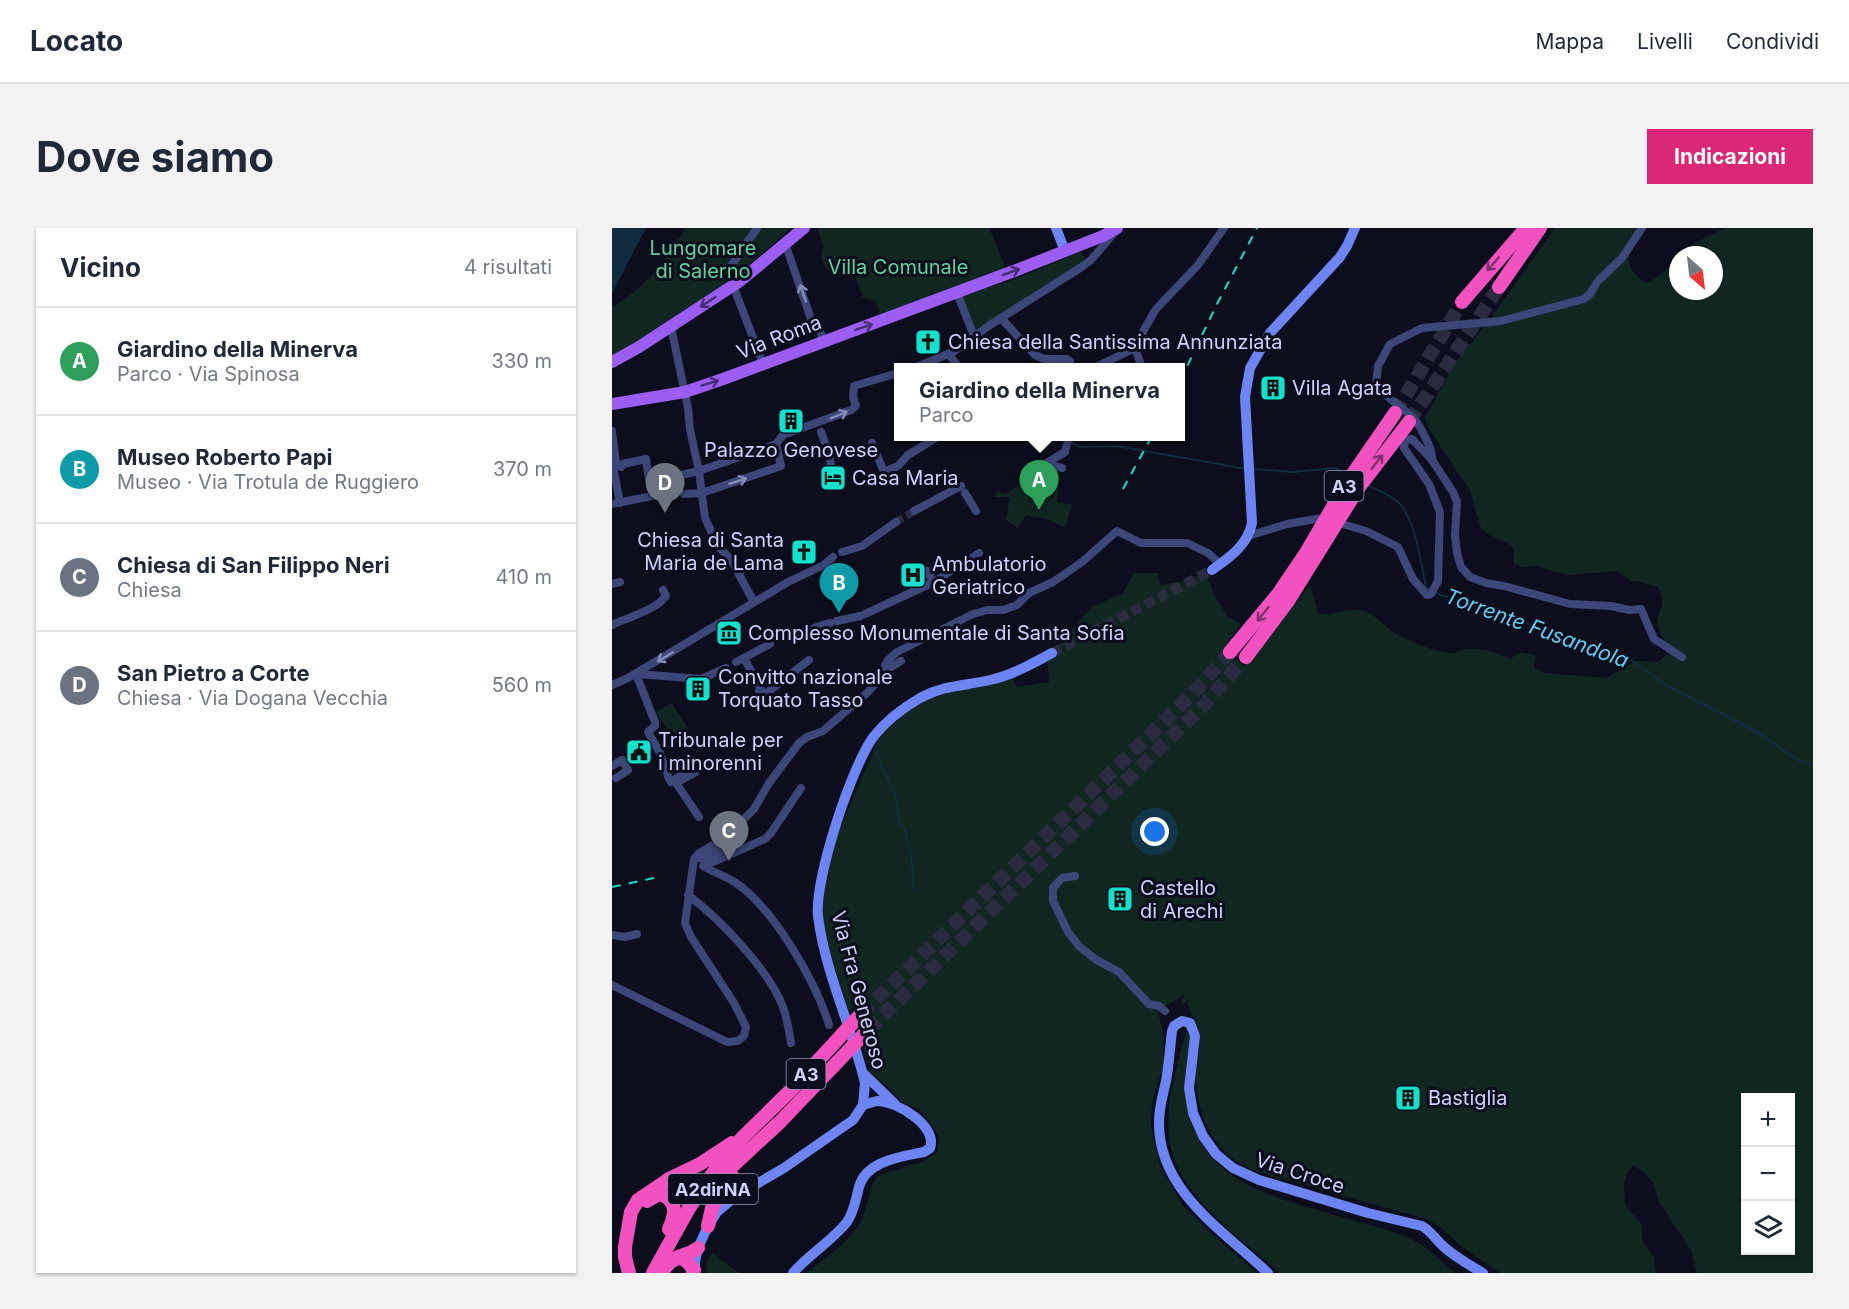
<!DOCTYPE html>
<html lang="it">
<head>
<meta charset="utf-8">
<style>
  :root { --surface:#fff; --page:#f2f2f3; --text:#1f2937; --muted:#747a83; --line:#e0e1e3; --accent:#db2777 }
  body { margin:0; font-family:Inter,sans-serif; background:var(--page); color:var(--text) }
  .controls { position:absolute; right:18px; bottom:18px; display:grid; overflow:hidden; border-radius:0px; box-shadow:0 2px 4px #0004 }
  .controls button { width:54px; height:54px; display:grid; place-items:center; padding:0; border:0; border-bottom:2px solid var(--line); background:var(--surface); color:var(--text); font:30px sans-serif }
  .compass { position:absolute; left:1057px; top:18px; width:54px; height:54px; border-radius:50%; background:var(--surface); box-shadow:0 2px 4px #0004; rotate:152deg }
  .you { position:absolute; left:543px; top:604px; width:21px; height:21px; margin:-15px; border:4px solid #fff; border-radius:50%; background:#1a73e8; box-shadow:0 0 0 9px #1a73e833 }
  .badge { display:grid; place-items:center; width:39px; height:39px; border-radius:50%; background:var(--accent); color:#fff; font-size:20px; font-weight:700 }
  .pin { position:absolute; translate:-50% -50px; filter:drop-shadow(0 2px 3px #0008) }
  .pin::after { content:''; position:absolute; top:32px; width:21px; height:18px; background:inherit; clip-path:polygon(0 0,100% 0,50% 100%) }
  .popup { position:absolute; left:282px; top:135px; width:291px; height:78px; box-sizing:border-box; display:grid; place-content:center; border-radius:0px; background:var(--surface); filter:drop-shadow(0 2px 4px #0005); font-size:20px; white-space:nowrap; color:var(--muted) }
  .popup b { font-size:22px; color:var(--text) }
  .popup::after { content:''; position:absolute; left:50%; top:100%; margin-left:-12px; border:12px solid transparent; border-top-color:var(--surface) }
  .list { margin:0; padding:0; list-style:none }
  h2 { display:flex; justify-content:space-between; align-items:center; height:78px; margin:0; padding:0 24px; font-size:26px }
  h2 small { font-size:20px; font-weight:400; color:var(--muted) }
  .list li { display:grid; grid-template-columns:39px 1fr auto; gap:18px; align-items:center; box-sizing:border-box; height:108px; padding:0 24px; border-top:2px solid var(--line) }
  .list b { display:block; font-size:22px; white-space:nowrap }
  .list p { margin:0; font-size:20px; white-space:nowrap; color:var(--muted) }
  .list em { font-size:20px; font-style:normal; color:var(--muted) }
  .icon { flex:none; width:33px; height:33px; fill:none; stroke:currentColor; stroke-width:2; stroke-linecap:round; stroke-linejoin:round }
  .map { position:relative; flex:none; width:1201px; height:1045px; overflow:hidden; border-radius:0px }
  header { display:flex; align-items:center; gap:36px; box-sizing:border-box; height:84px; padding:0 30px; background:var(--surface); border-bottom:2px solid var(--line) }
  header strong { font-size:28px }
  nav { display:flex; gap:33px; margin-inline-start:auto; font-size:21px }
  .intro { display:flex; align-items:center; justify-content:space-between; box-sizing:border-box; height:144px; padding:0 36px }
  h1 { margin:0; font-size:42px }
  .button { padding:15px 27px; border-radius:0px; background:var(--accent); color:#fff; font-size:21px; font-weight:700 }
  main { display:flex; gap:36px; padding:0 36px }
  aside { flex:1; background:var(--surface); border-radius:0px; box-shadow:0 2px 4px #0004 }
  .map>svg:first-child { display:block }
</style>
</head>
<body>
<header>
<strong>Locato</strong>
<nav><a>Mappa</a><a>Livelli</a><a>Condividi</a></nav>
</header>
<div class="intro"><h1>Dove siamo</h1><a class="button">Indicazioni</a></div>
<main>
<aside>
<h2>Vicino<small>4 risultati</small></h2>
<ul class="list">
<li><span class="badge" style="background:#2e9e5b">A</span><div><b>Giardino della Minerva</b><p>Parco · Via Spinosa</p></div><em>330 m</em></li>
<li><span class="badge" style="background:#0f9aa8">B</span><div><b>Museo Roberto Papi</b><p>Museo · Via Trotula de Ruggiero</p></div><em>370 m</em></li>
<li><span class="badge" style="background:#6b7280">C</span><div><b>Chiesa di San Filippo Neri</b><p>Chiesa</p></div><em>410 m</em></li>
<li><span class="badge" style="background:#6b7280">D</span><div><b>San Pietro a Corte</b><p>Chiesa · Via Dogana Vecchia</p></div><em>560 m</em></li>
</ul>
</aside>
<div class="map">
<svg width="1201" height="1045" viewBox="0 0 1201 1045">
  <rect width="100%" height="100%" fill="#0d0e1d"/>
  <g fill="#112621" fill-rule="evenodd">
    <path d="M 73,0 L 179,0 L 126,47 L 45,102 L 0,128 L 0,79 C 32,61 56,32 73,0 Z"/>
    <path d="M 207,0 L 377,0 L 394,41 L 268,87 L 264,73 L 251,70 L 242,45 C 222,51 203,40 212,18 L 205,1 Z"/>
    <path d="M 943,0 L 1031,0 C 1017,25 1007,34 1033,55 C 1047,51 1054,40 1066,31 L 1066,63 L 1102,63 L 1102,27 L 1070,27 L 1079,17 L 1113,0 L 1201,0 L 1201,1045 L 1085,1045 L 1079,1022 L 1047,974 L 1041,954 L 1031,943 L 1021,938 L 1016,943 L 1012,954 L 1013,977 L 1029,996 L 1031,1014 L 1042,1029 L 1044,1045 L 888,1045 L 848,1017 L 830,1000 L 814,991 L 649,945 C 641,941 632,938 624,933 C 595,913 581,873 584,838 C 584,832 587,826 587,820 C 589,803 582,791 575,776 L 577,772 L 569,777 L 572,767 L 553,778 L 545,780 L 552,808 L 551,823 L 552,834 L 540,875 L 539,897 L 548,938 L 571,978 L 599,1005 L 645,1045 L 195,1045 C 214,1029 239,1014 250,991 C 257,977 256,958 267,947 L 310,934 L 325,925 L 327,909 L 319,896 L 306,881 L 290,874 L 275,858 L 258,844 L 250,816 L 263,800 L 267,803 L 268,802 L 255,789 L 260,782 L 247,771 L 237,784 L 217,721 L 208,681 L 212,656 L 225,608 L 267,510 L 293,485 L 320,470 L 399,447 L 405,459 L 437,454 L 435,430 L 480,379 L 511,365 L 522,345 L 546,345 L 548,357 L 572,353 L 594,345 L 602,367 L 616,389 L 629,396 L 611,421 L 633,439 L 698,357 L 706,385 C 719,390 733,379 748,382 C 765,386 770,397 783,405 C 799,414 818,422 836,425 C 844,426 848,422 855,421 C 871,420 884,424 898,431 L 908,424 L 924,427 L 922,440 L 932,445 L 995,450 L 1023,433 L 1046,434 L 1055,426 C 1057,414 1048,408 1046,398 C 1044,380 1056,380 1046,359 L 1030,354 L 1019,353 L 1005,343 L 956,347 L 923,338 L 911,339 L 901,335 L 902,323 L 899,317 L 878,307 L 869,300 L 857,261 L 819,204 L 813,190 L 843,135 L 882,86 ZM 1134,870 L 1178,870 L 1178,1022 L 1134,1022 Z"/>
    <polygon points="465,25 470,25 473,31 456,46 364,102 350,68 406,50"/>
    <polygon points="429,238 448,243 445,274 460,277 453,299 434,291 414,287 406,300 394,292 398,269 383,269 386,263 393,266 419,250"/>
    <polygon points="60,475 76,501 61,510 44,484"/>
    <path d="M 574,805 L 578,807 C 577,825 572,845 573,862 C 580,958 668,970 743,993 C 764,999 789,1004 808,1016 C 820,1023 831,1036 843,1045 L 667,1045 C 650,1027 629,1014 612,997 C 593,979 571,956 562,931 C 548,891 563,845 574,805 Z"/>
    <polygon points="100,1025 127,1045 94,1045 95,1034"/>
  </g>
  <polygon fill="#102c3e" points="0,0 34,0 0,65"/>
  <g fill="none" stroke-linecap="round" stroke-linejoin="round">
    <g stroke="#102c3e" stroke-width="2">
      <polyline points="447,208 468,219 505,218 634,241"/>
      <polyline points="639,241 681,244 723,240 734,246"/>
      <path d="M 755,257 C 764,262 776,266 784,272 C 803,288 809,335 814,359 L 828,367 L 880,380 L 931,402 L 1016,430 L 1057,459 L 1147,505 L 1187,533 L 1201,536"/>
      <polyline points="264,525 284,569 287,593 293,602 299,626 302,661"/>
    </g>
    <polyline stroke="#2a2b3e" stroke-width="8" stroke-dasharray="8 4" stroke-linecap="butt" points="284,294 302,283"/>
    <polyline stroke="#2a2b3e" stroke-width="10" stroke-dasharray="10 5" stroke-linecap="butt" points="440,425 600,342"/>
    <g stroke="#2a2b3e" stroke-width="14" stroke-dasharray="14 7" stroke-linecap="butt">
      <polyline points="783,185 850,74"/>
      <polyline points="797,194 887,59"/>
      <polyline points="249,786 581,465 618,424"/>
      <polyline points="256,802 592,477 634,429"/>
    </g>
    <g stroke="#3c4678" stroke-width="8">
      <polyline points="173,15 200,94 205,96 212,113"/>
      <polyline points="128,53 119,38 145,0"/>
      <polyline points="121,57 151,136"/>
      <polyline points="345,65 362,108"/>
      <polyline points="389,90 423,127 432,131 455,131 458,133 457,138 449,140"/>
      <polyline points="59,99 76,180 78,202 87,243 93,290 106,318 119,332 142,374"/>
      <polyline points="336,126 348,140"/>
      <polyline points="302,140 341,124 378,97 468,40 479,32 501,6"/>
      <polyline points="482,140 521,121 544,81 586,37 612,0"/>
      <polyline points="525,140 528,134 524,123 527,116"/>
      <polyline points="0,203 4,235 2,244 8,275"/>
      <polyline points="209,204 217,225 222,256"/>
      <polyline points="260,215 272,244 286,238 296,227 327,208"/>
      <path d="M 820,232 C 822,223 807,195 800,189 C 787,177 774,170 764,155 L 766,138 L 778,116 L 810,100 L 889,93 L 972,71 L 978,66 L 986,53 L 1010,30 L 1030,0"/>
      <polyline points="9,239 11,236 34,231 37,252"/>
      <polyline points="450,240 433,236 453,224 457,208"/>
      <polyline points="50,251 87,243 164,216"/>
      <polyline points="353,265 364,283"/>
      <polyline points="49,266 59,266"/>
      <polyline points="72,266 90,265 169,238 164,216 171,207 239,182 244,178 241,169 242,158 286,145"/>
      <polyline points="0,276 40,268"/>
      <polyline points="302,283 349,258"/>
      <polyline points="636,308 675,296 710,290 754,303 786,319 801,351 815,367 819,366 826,353 828,284 817,256 792,220 793,212 800,211 820,232 841,264 845,274 843,307 845,325 849,339 858,349 874,355 892,358 958,376 999,378 1017,382 1029,381 1042,411 1070,429"/>
      <polyline points="230,324 250,318 284,294"/>
      <polyline points="315,343 322,354"/>
      <polyline points="126,345 137,337"/>
      <polyline points="0,356 8,354"/>
      <polyline points="253,386 322,354 367,325"/>
      <polyline points="225,393 248,388"/>
      <path d="M 0,397 C 18,388 41,384 54,368 L 51,362"/>
      <path d="M 172,410 C 188,407 202,399 218,395"/>
      <polyline points="132,430 149,461 147,463 152,467 197,432"/>
      <polyline points="124,434 158,416"/>
      <polyline points="273,437 279,439 289,433"/>
      <polyline points="24,446 43,494 43,498 36,504 48,525 57,551 59,554 79,540 84,541 84,544 64,555 87,589"/>
      <polyline points="26,446 89,451 114,440"/>
      <polyline points="0,457 16,450 176,354 212,337 221,329"/>
      <polyline points="0,538 10,532 16,542 4,550"/>
      <polyline points="87,630 121,616 121,619 98,632 99,635 101,634 153,611 159,605 189,560"/>
      <path d="M 98,632 L 93,634 L 91,638 C 102,645 114,648 124,655 C 162,681 204,754 217,797"/>
      <polyline points="463,648 450,650 441,660 441,673 456,704 467,718 483,731 507,744 537,776 547,778 553,783"/>
      <path d="M 76,667 C 108,691 157,742 171,779 C 175,790 177,803 179,815"/>
      <polyline points="0,707 13,709 25,706"/>
      <polyline points="0,757 115,814 126,813 132,808 134,799 122,775 79,709 73,695 82,631 86,626 114,609 142,581 157,555 187,515 195,509 211,503 255,465 265,454 276,432 285,424 361,386 376,382 391,382 405,377 417,365 441,354 470,334 505,303 529,315 575,315 596,325 608,336"/>
    </g>
    <g stroke="#6c85f3" stroke-width="10">
      <polyline points="444,0 453,23"/>
      <path d="M 600,342 C 617,330 636,317 640,295 L 633,169 L 638,140 L 658,105 L 728,29 L 735,18 L 743,0"/>
      <polyline points="251,845 283,876"/>
      <path d="M 83,1045 L 83,1034 L 86,1020 L 96,998 L 105,984 L 124,968 L 172,940 L 241,892 L 251,877 L 253,855 C 240,799 213,745 206,688 C 202,652 240,537 262,508 C 274,493 291,480 308,470 C 332,457 352,458 378,452 C 400,447 420,436 440,425"/>
      <path d="M 181,1045 C 197,1026 219,1014 235,994 C 242,984 244,971 247,959 C 254,933 288,929 312,924 L 318,920 C 326,898 285,873 265,873 C 261,874 255,876 251,877"/>
      <path d="M 656,1045 C 612,1003 546,963 547,894 C 547,879 551,867 554,853 C 557,836 558,820 560,803 L 562,798 L 570,793 L 578,795 L 583,808 L 577,860 L 581,885 L 591,908 L 604,926 L 621,940 L 647,952 L 756,985 L 810,998 C 819,1003 823,1011 831,1018 C 843,1029 857,1037 871,1045"/>
    </g>
    <g stroke="#9b5df2" stroke-width="12">
      <polyline points="0,134 27,119 128,53 192,0"/>
      <polyline points="0,176 73,164 111,151 402,43 491,8 505,0"/>
    </g>
    <g stroke="#f152bf" stroke-width="14">
      <polyline points="887,59 928,0"/>
      <polyline points="850,74 914,0"/>
      <polyline points="618,424 667,365 694,325 736,253 783,185"/>
      <polyline points="634,429 676,373 747,259 797,194"/>
      <polyline points="120,948 117,955 120,963 126,965 132,963"/>
      <polyline points="101,961 115,943 168,894 256,802"/>
      <path d="M 35,973 L 47,966 C 66,971 64,986 57,1001"/>
      <polyline points="96,998 100,980 114,956"/>
      <path d="M 62,1032 C 71,1027 77,1035 82,1042 L 81,1045"/>
      <path d="M 52,1041 C 66,1023 72,1031 86,1020"/>
      <polyline points="17,1045 13,1029 13,1019 19,984 26,972 57,951 88,936 120,915"/>
      <polyline points="41,1045 77,980 106,938 130,910 178,863 249,786"/>
    </g>
    <g stroke="#13e1cb" stroke-width="2" stroke-dasharray="9 8" stroke-linecap="butt">
      <polyline points="568,153 605,76 645,0"/>
      <polyline points="511,261 540,208"/>
      <polyline points="0,659 42,650"/>
    </g>
  </g>
  <defs><path id="oneway-shaft" d="M-6 0H5M1.5-3L5.5 0L1.5 3" fill="none" stroke-width="1.6" stroke-linecap="round" stroke-linejoin="round" transform="scale(1.5)"/></defs>
  <g stroke="#7f306e">
    <use href="#oneway-shaft" transform="translate(881 36) rotate(132)"/>
    <use href="#oneway-shaft" transform="translate(765 234) rotate(-52)"/>
    <use href="#oneway-shaft" transform="translate(651 386) rotate(129)"/>
  </g>
  <g stroke="#462e72">
    <use href="#oneway-shaft" transform="translate(399 44) rotate(-20)"/>
    <use href="#oneway-shaft" transform="translate(96 74) rotate(147)"/>
    <use href="#oneway-shaft" transform="translate(252 99) rotate(-19)"/>
    <use href="#oneway-shaft" transform="translate(98 155) rotate(-17)"/>
  </g>
  <g stroke="#848cba">
    <use href="#oneway-shaft" transform="translate(191 65) rotate(-109)"/>
    <use href="#oneway-shaft" transform="translate(227 187) rotate(-22)"/>
    <use href="#oneway-shaft" transform="translate(126 253) rotate(-18)"/>
    <use href="#oneway-shaft" transform="translate(53 429) rotate(150)"/>
  </g>
  <defs>
    <symbol id="church-square" viewBox="-11 -11 22 22"><rect x="-9" y="-9" width="18" height="18" rx="4" fill="#13e1cb" stroke="#0d0e1d"/><path d="M-1.2-6h2.4v3.5h3.3v2.4h-3.3V6h-2.4V-.1h-3.3v-2.4h3.3Z" fill="#111"/></symbol>
    <symbol id="building-square" viewBox="-11 -11 22 22"><rect x="-9" y="-9" width="18" height="18" rx="4" fill="#13e1cb" stroke="#0d0e1d"/><path d="M-4-6H4V6H1V3H-1V6H-4ZM-2.5-4.3h1.7v1.8h-1.7ZM.8-4.3h1.7v1.8H.8ZM-2.5-1h1.7V.8h-1.7ZM.8-1h1.7V.8H.8Z" fill="#111"/></symbol>
    <symbol id="hotel-square" viewBox="-11 -11 22 22"><rect x="-9" y="-9" width="18" height="18" rx="4" fill="#13e1cb" stroke="#0d0e1d"/><path d="M-6-4.5h1.5V1H6V5H4.5V3h-9V5H-6ZM-4 0a1.8 1.8 0 1 1 3.6 0ZM.5 0V-2.5h3Q6-2.5 6 0Z" fill="#111"/></symbol>
    <symbol id="hospital-square" viewBox="-11 -11 22 22"><rect x="-9" y="-9" width="18" height="18" rx="4" fill="#13e1cb" stroke="#0d0e1d"/><path d="M-5-5h3v3.5h4V-5h3V5h-3V1.5h-4V5h-3Z" fill="#111"/></symbol>
    <symbol id="museum-square" viewBox="-11 -11 22 22"><rect x="-9" y="-9" width="18" height="18" rx="4" fill="#13e1cb" stroke="#0d0e1d"/><path d="M0-6L6-3V-2H-6V-3ZM-5-1h2V3h-2ZM-1-1h2V3h-2ZM3-1h2V3H3ZM-6 4H6V6H-6Z" fill="#111"/></symbol>
    <symbol id="civic-square" viewBox="-11 -11 22 22"><rect x="-9" y="-9" width="18" height="18" rx="4" fill="#13e1cb" stroke="#0d0e1d"/><path d="M-.6-6.5H3V-4.5H.6V-3L4-1V1h2V6H-6V1h2V-1L-.6-3ZM-1.2 2.5V6h2.4V2.5Z" fill="#111"/></symbol>
  </defs>
  <g fill-rule="evenodd">
    <use href="#church-square" x="301" y="99" width="30" height="30"/>
    <use href="#building-square" x="646" y="145" width="30" height="30"/>
    <use href="#building-square" x="164" y="178" width="30" height="30"/>
    <use href="#hotel-square" x="206" y="235" width="30" height="30"/>
    <use href="#church-square" x="177" y="309" width="30" height="30"/>
    <use href="#hospital-square" x="286" y="332" width="30" height="30"/>
    <use href="#museum-square" x="102" y="390" width="30" height="30"/>
    <use href="#building-square" x="71" y="446" width="30" height="30"/>
    <use href="#civic-square" x="12" y="509" width="30" height="30"/>
    <use href="#building-square" x="493" y="656" width="30" height="30"/>
    <use href="#building-square" x="781" y="855" width="30" height="30"/>
  </g>
  <g text-anchor="middle" dominant-baseline="central" stroke-width="6" stroke-linejoin="round" paint-order="stroke">
    <g fill="#0d0e1d" stroke="#9396b8" stroke-width="1.5">
      <rect x="712.5" y="243" width="39" height="30" rx="4.5"/>
      <rect x="174.5" y="831" width="39" height="30" rx="4.5"/>
      <rect x="56" y="946" width="90" height="30" rx="4.5"/>
    </g>
    <g font-size="18" font-weight="bold" fill="#cdd1fb">
      <text x="732" y="258">A3</text>
      <text x="194" y="846">A3</text>
      <text x="101" y="961">A2dirNA</text>
    </g>
    <g font-size="20" fill="#60d49f" stroke="#0d0e1d">
      <text x="91" y="20">Lungomare<tspan x="91" dy="23">di Salerno</tspan></text>
      <text x="286" y="39">Villa Comunale</text>
    </g>
    <g font-size="20" fill="#cdd1fb" stroke="#0d0e1d">
      <text transform="translate(167 109) rotate(-21)">Via Roma</text>
      <text transform="translate(247 762) rotate(75)">Via Fra Generoso</text>
      <text transform="translate(688 945) rotate(18)">Via Croce</text>
    </g>
    <g font-size="20" fill="#cdd1fb" stroke="#0d0e1d" text-anchor="start">
      <text x="336" y="114">Chiesa della Santissima Annunziata</text>
      <text x="680" y="160">Villa Agata</text>
      <text x="179" y="222" text-anchor="middle">Palazzo Genovese</text>
      <text x="240" y="250">Casa Maria</text>
      <text x="172" y="312" text-anchor="end">Chiesa di Santa<tspan x="172" dy="23">Maria de Lama</tspan></text>
      <text x="320" y="336">Ambulatorio<tspan x="320" dy="23">Geriatrico</tspan></text>
      <text x="136" y="405">Complesso Monumentale di Santa Sofia</text>
      <text x="106" y="449">Convitto nazionale<tspan x="106" dy="23">Torquato Tasso</tspan></text>
      <text x="46" y="512">Tribunale per<tspan x="46" dy="23">i minorenni</tspan></text>
      <text x="528" y="660">Castello<tspan x="528" dy="23">di Arechi</tspan></text>
      <text x="816" y="870">Bastiglia</text>
    </g>
    <g font-size="21" font-style="italic" fill="#64cef2" stroke="#0d0e1d">
      <text transform="translate(925 400) rotate(20)">Torrente Fusandola</text>
    </g>
  </g>
</svg>
<div class="controls">
<button>+</button>
<button>−</button>
<button><svg class="icon" aria-label="layers" viewBox="0 0 24 24"><path d="M12 4l9 5-9 5-9-5zM3 14l9 5 9-5"/></svg></button>
</div>
<svg class="compass" viewBox="-18 -18 36 36"><path d="M0-13l5 13h-10z" fill="#e53935"/><path d="M0 13l5-13h-10z" fill="#747a83"/></svg>
<div class="you"></div>
<div class="pin badge" style="left:427px;top:282px;background:#2e9e5b">A</div>
<div class="popup"><b>Giardino della Minerva</b>Parco</div>
<div class="pin badge" style="left:227px;top:385px;background:#0f9aa8">B</div>
<div class="pin badge" style="left:117px;top:633px;background:#6b7280">C</div>
<div class="pin badge" style="left:53px;top:285px;background:#6b7280">D</div>
</div>
</main>
</body>
</html>
